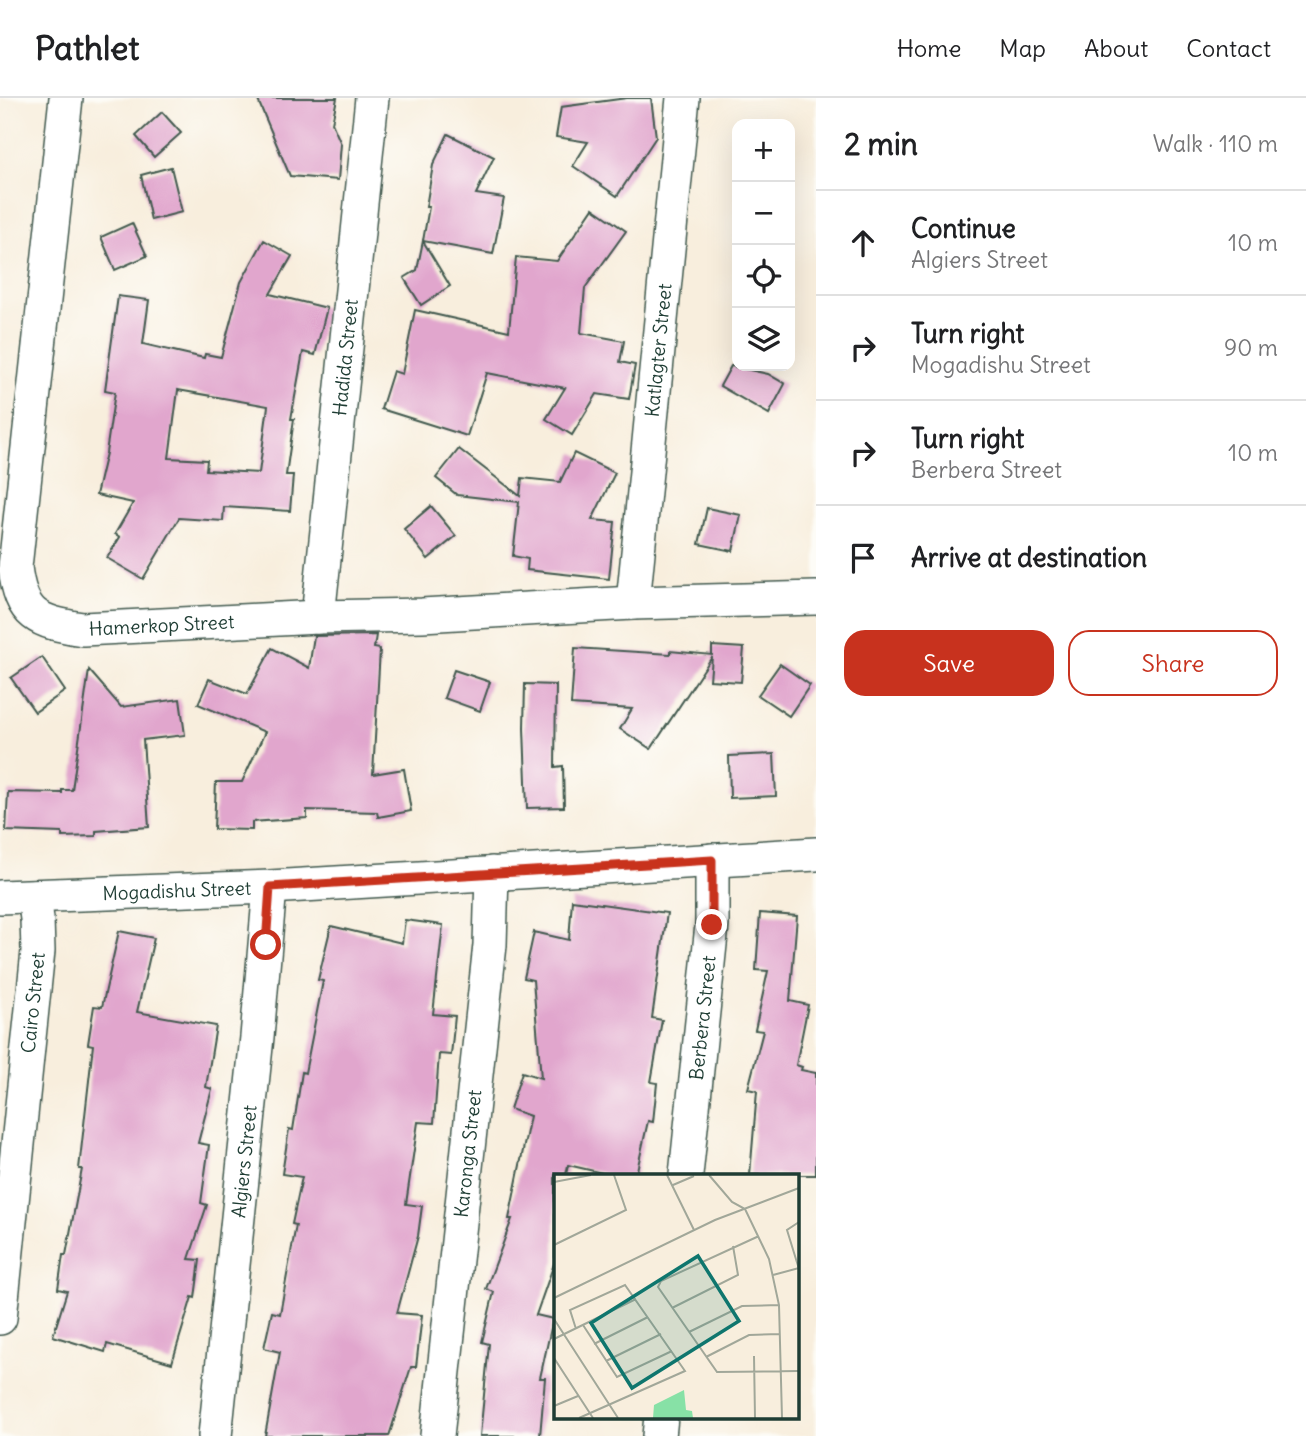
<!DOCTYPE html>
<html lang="en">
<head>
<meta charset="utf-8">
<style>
  :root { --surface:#fff; --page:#f6f6f6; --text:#202124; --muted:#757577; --line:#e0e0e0; --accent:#c8321e }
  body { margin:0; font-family:Delius,sans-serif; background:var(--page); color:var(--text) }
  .controls { position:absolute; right:21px; top:21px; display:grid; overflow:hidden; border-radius:14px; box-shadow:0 7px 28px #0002 }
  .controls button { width:63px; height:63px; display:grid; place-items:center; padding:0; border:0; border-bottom:2px solid var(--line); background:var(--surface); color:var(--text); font:35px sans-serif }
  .stop { position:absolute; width:21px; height:21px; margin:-16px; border:5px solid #c8321e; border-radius:50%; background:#fff }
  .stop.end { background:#c8321e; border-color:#fff; box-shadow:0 2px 7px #0008 }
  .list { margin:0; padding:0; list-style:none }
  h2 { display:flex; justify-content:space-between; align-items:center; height:91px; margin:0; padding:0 28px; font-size:30px }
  h2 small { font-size:23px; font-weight:400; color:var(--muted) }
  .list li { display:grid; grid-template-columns:46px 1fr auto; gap:21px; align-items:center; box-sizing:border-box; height:105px; padding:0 28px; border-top:2px solid var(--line) }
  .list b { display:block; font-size:26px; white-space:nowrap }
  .list p { margin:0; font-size:23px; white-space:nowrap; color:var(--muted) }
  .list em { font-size:23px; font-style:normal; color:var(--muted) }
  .actions { display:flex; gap:14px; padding:21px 28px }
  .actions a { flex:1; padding:16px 0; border:2px solid var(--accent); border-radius:21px; text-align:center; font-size:24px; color:var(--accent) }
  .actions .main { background:var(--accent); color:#fff }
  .icon { flex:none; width:38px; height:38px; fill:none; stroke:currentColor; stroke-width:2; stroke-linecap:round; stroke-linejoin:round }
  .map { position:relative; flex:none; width:816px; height:1338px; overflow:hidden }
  header { display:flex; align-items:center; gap:42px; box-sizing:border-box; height:98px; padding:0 35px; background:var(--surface); border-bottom:2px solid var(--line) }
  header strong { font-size:33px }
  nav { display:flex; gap:38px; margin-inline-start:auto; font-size:24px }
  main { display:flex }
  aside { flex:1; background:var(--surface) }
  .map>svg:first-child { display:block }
</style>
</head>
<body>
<header>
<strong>Pathlet</strong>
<nav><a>Home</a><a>Map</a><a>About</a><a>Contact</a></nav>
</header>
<main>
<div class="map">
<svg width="816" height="1338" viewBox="0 0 816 1338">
  <rect width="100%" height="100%" fill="#fdfcf7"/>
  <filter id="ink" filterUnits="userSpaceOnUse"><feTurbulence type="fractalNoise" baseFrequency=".0143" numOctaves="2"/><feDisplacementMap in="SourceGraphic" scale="14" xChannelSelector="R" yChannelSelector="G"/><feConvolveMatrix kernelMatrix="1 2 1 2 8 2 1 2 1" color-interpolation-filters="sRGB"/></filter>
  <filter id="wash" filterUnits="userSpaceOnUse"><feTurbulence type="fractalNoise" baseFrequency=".00686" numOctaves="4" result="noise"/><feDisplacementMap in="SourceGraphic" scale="28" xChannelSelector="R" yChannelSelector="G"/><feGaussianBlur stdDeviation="1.57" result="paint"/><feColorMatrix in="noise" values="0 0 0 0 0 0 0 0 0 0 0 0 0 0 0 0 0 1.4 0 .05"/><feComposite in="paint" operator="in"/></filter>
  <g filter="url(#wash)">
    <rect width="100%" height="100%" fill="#f8eedd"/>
    <g id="blocks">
      <g fill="#e1a6cd" fill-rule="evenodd">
        <polygon points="257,0 337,0 332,25 341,46 338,82 290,78"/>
        <polygon points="627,0 651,0 656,39 617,98 573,68 588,44 556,39 561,9"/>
        <polygon points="162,14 181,35 154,59 136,38"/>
        <polygon points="448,36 494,59 476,96 504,100 493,156 423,143 429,109 426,109 433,67"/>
        <polygon points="171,69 182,114 151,122 141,77"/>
        <polygon points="593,110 626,133 585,190 581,235 624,243 620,264 635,267 629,301 597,296 572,337 546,321 565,290 487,275 467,338 381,311 393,273 402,276 415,212 509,233 516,159 557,163"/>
        <polygon points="132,125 147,158 115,172 101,139"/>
        <path d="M 264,142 L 292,158 L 270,196 L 327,210 L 315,257 L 303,254 L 291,321 L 294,321 L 286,377 L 293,377 L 290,413 L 224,409 L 223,423 L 179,420 L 143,481 L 107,460 L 120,439 L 115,436 L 133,405 L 96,397 L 106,355 L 115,294 L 105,292 L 118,198 L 149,202 L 143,246 L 204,260 L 205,256 L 221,259 L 241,184 ZM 178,292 L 268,308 L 259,375 L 206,372 L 207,362 L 169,360 Z"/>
        <polygon points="423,143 450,188 421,207 404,180 417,172"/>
        <polygon points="731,268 768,276 785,286 769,316 720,288"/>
        <polygon points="459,351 520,398 522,380 560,384 574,355 615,375 592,422 615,424 609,481 527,472 528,461 513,458 519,404 457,397 436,380"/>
        <polygon points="431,408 456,438 428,461 404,431"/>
        <polygon points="707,410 741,417 733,453 699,446"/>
        <polygon points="376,537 374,550 380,551 373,676 404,671 411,713 378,719 377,714 307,712 307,720 252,724 252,732 214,731 216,684 242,684 265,634 198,606 209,581 247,596 272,550 309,570 314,538"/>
        <polygon points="712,548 744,550 741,584 710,582 712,559 651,651 620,631 632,611 571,607 575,550 670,556 670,553 712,557"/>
        <polygon points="42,559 65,593 35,614 11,580"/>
        <polygon points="780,566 810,587 789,618 758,597"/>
        <polygon points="89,572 121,609 180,601 185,637 143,642 149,729 96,733 96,738 62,739 62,735 6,733 8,694 62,695 62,692 72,692"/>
        <polygon points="454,572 490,584 480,613 444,600"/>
        <polygon points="525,586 556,587 555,669 563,668 564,709 527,710 524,630"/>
        <polygon points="774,656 776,698 730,700 729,658"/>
        <polygon points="572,802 667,815 652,920 662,922 651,984 657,985 653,1024 648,1023 636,1077 611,1077 568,1067 566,1077 555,1077 555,1163 536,1217 553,1221 540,1280 545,1280 540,1338 480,1338 489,1246 482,1244 494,1194 486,1191 512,1121 509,1121 530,1018 510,1011 522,974 541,980 533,882 524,880 534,834 569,842"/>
        <polygon points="760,815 797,818 790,903 808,907 796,967 802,969 801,972 816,975 816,1077 750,1077 757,993 748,991 763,933 755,932 768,873 756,872"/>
        <polygon points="405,822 443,827 433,916 455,918 451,957 439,956 434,1025 418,1024 406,1106 422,1108 418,1138 397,1215 422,1217 416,1269 411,1269 389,1338 265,1338 280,1254 264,1250 272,1214 280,1216 296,1127 292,1126 302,1079 282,1076 289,1031 293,1032 302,974 305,975 323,883 318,882 331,828 402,845"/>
        <polygon points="119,833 154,840 137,914 216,928 206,989 212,991 198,1045 209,1047 201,1105 207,1107 189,1161 200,1162 195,1200 192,1199 172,1265 107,1246 105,1254 53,1238 67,1193 58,1191 63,1157 66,1157 82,1071 79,1071 93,947 88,946 94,908 102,909"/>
      </g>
    </g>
  </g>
  <g filter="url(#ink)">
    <use href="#blocks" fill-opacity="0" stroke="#40584d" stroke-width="2"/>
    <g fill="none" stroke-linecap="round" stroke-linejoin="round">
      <defs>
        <g id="street">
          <path id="s1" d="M 66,0 L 15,469 C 21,518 37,524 83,531 L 318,519 L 422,517 L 633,505 L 816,500"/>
          <path id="s2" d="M 633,505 L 683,0"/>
          <path id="s3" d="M 318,519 L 372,0"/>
          <path id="s4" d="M 0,799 L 270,789 L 816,756"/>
          <path id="s5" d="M 686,1077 L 712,827 L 712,762"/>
          <path id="s6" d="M 0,1220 L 38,853 L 37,821 L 34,798"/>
          <path id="s7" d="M 215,1338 L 257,939 L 270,789"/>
          <path id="s8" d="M 437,1338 L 490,847 L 492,775"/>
          <polyline points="659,1338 661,1319"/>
        </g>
      </defs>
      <use href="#street" stroke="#40584d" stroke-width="36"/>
      <use href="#street" stroke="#fff" stroke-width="33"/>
    </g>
  </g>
  <g fill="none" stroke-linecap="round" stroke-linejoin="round" filter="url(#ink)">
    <polyline stroke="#c8321e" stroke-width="9" points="266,847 270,789 712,762 712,827"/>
  </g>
  <g text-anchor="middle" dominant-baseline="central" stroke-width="7" stroke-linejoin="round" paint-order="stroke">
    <g font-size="19" fill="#1f3d34" stroke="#fdfcf7">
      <text stroke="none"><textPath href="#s2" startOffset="254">Katlagter Street</textPath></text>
      <text stroke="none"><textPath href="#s3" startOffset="261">Hadida Street</textPath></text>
      <text stroke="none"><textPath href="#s1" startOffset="654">Hamerkop Street</textPath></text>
      <text stroke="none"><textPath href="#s4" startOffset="177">Mogadishu Street</textPath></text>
      <text stroke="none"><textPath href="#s6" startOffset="317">Cairo Street</textPath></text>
      <text stroke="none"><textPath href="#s5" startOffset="158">Berbera Street</textPath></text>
      <text stroke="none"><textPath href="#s8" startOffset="284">Karonga Street</textPath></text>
      <text stroke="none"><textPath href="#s7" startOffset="276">Algiers Street</textPath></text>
    </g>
  </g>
  <g transform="translate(554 1076)">
    <rect width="245" height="245" fill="#f8eedd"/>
    <path d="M 130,216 L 132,236 L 138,237 L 139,244 L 99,244 L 100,231 Z" fill="#87e1a6"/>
    <path fill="none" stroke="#a1a799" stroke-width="2" d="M 113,1 L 140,56M 155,1 L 178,28 L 191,35 L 215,85 L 225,131 L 228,244M 0,8 L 37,1M 119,11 L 140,2M 245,48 L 233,56 L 245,95M 205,62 L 107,107 L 104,113 L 163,198 L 245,197M 0,71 L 72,36 L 60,1M 219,101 L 245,94M 0,124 L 161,46 L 245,14M 118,134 L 184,101 L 179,72M 0,145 L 64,244M 29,151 L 63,203 L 118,177M 22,155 L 16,136 L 71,111 L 131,197 L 25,244M 135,158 L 188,132 L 225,131M 0,165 L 82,125M 40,170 L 94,143M 200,182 L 201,244M 152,183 L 195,161 L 226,160M 0,184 L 39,244M 52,187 L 107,160M 0,232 L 24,222"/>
    <path fill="#0f766e" fill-opacity="0.15" stroke="#0f766e" stroke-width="3.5" d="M 144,82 L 185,147 L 78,214 L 37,149 Z"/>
    <rect width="245" height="245" fill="none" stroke="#1f3d34" stroke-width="3.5"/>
  </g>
</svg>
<div class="controls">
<button>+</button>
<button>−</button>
<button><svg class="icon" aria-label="locate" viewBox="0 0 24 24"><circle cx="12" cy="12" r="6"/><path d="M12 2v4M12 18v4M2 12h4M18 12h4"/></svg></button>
<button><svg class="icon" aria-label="layers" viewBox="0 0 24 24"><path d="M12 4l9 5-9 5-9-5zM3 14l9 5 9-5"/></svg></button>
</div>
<div class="stop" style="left:266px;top:847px"></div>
<div class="stop end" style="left:712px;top:827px"></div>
</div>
<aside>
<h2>2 min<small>Walk · 110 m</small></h2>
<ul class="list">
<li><svg class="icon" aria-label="ahead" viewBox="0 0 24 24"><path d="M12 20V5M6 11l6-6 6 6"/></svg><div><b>Continue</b><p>Algiers Street</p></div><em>10 m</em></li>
<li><svg class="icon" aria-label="right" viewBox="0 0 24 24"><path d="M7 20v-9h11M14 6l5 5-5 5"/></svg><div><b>Turn right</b><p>Mogadishu Street</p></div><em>90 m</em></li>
<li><svg class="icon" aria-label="right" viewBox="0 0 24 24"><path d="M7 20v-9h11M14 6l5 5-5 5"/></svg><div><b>Turn right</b><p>Berbera Street</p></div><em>10 m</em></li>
<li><svg class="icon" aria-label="arrive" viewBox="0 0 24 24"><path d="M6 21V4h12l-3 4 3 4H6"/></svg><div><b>Arrive at destination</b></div></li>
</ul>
<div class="actions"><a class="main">Save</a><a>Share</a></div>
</aside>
</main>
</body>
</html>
